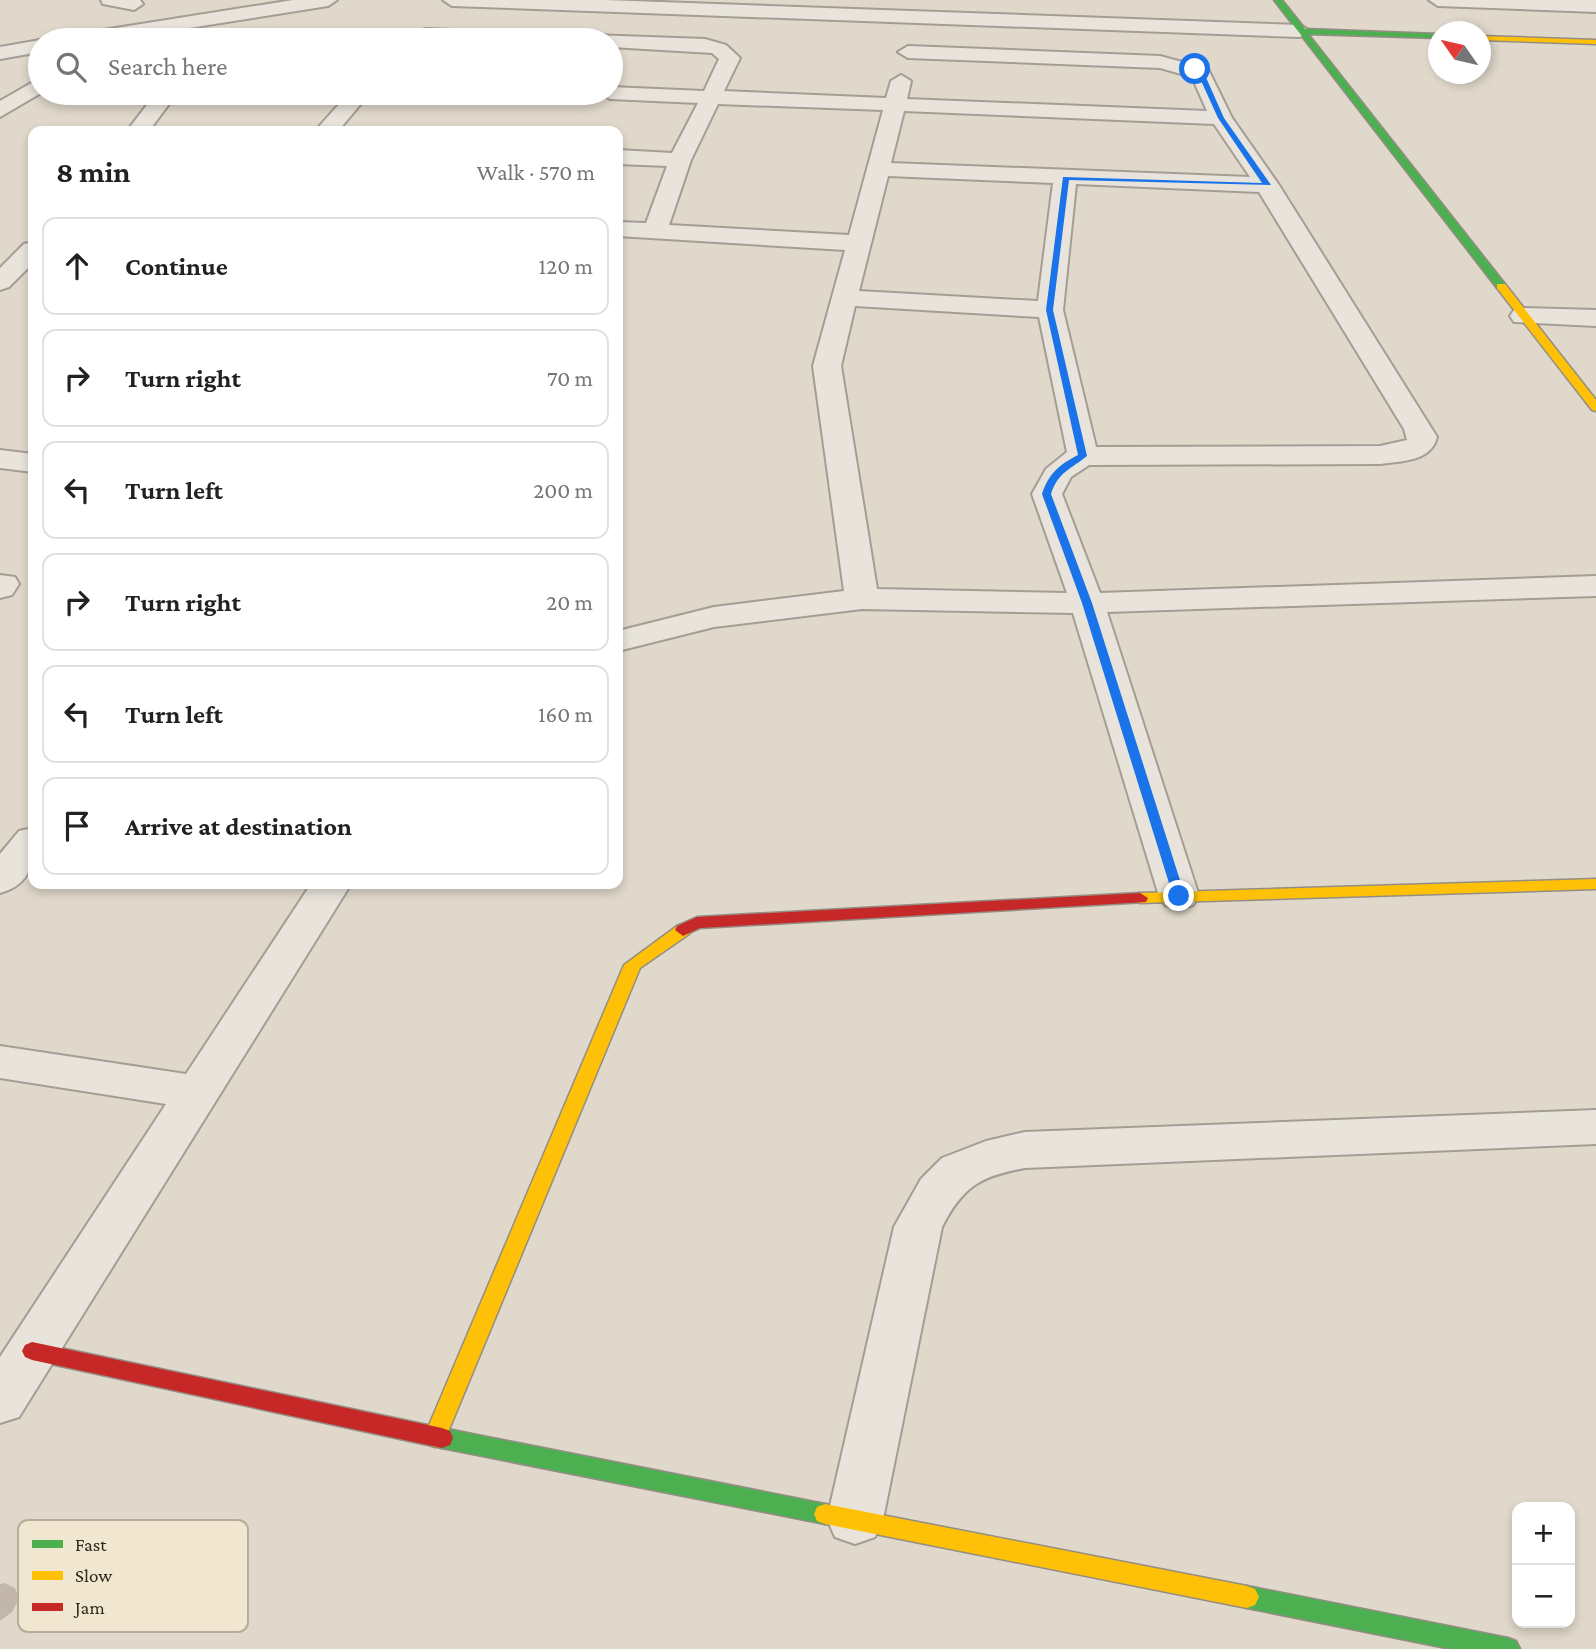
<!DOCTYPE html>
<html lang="en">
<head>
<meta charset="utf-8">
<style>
  :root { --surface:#fff; --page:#f2f2f2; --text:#202124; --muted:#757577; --line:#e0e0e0 }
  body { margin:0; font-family:"Crimson Pro",serif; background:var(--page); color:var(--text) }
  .controls { position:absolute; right:21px; bottom:21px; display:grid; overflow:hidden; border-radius:14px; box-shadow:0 4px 10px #0003 }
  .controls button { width:63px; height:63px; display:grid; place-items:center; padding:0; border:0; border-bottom:2px solid var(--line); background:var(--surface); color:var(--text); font:35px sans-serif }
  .compass { position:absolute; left:1428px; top:21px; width:63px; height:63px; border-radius:50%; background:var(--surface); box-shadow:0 4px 10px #0003; rotate:304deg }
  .stop { position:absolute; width:21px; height:21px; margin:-16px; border:5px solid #1a73e8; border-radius:50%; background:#fff }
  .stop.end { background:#1a73e8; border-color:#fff; box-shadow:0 2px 7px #0008 }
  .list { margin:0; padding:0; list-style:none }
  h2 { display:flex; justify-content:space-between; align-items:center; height:91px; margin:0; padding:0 28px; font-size:30px }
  h2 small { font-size:23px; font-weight:400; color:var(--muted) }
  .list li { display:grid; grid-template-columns:46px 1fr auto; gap:21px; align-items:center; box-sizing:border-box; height:98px; margin:0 14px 14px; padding:0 14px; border:2px solid var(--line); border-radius:14px }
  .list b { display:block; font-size:26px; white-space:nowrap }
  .list em { font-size:23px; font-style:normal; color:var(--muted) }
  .icon { flex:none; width:38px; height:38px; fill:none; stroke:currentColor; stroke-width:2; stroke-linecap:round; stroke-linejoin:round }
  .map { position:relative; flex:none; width:1596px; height:1649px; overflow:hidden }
  .search { position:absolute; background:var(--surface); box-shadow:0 4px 10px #0003; left:28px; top:28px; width:595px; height:77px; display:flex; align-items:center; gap:18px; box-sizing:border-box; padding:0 24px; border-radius:38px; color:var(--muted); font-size:26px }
  .panel { position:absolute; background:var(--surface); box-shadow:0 4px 10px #0003; left:28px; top:126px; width:595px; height:763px; border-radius:14px }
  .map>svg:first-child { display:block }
</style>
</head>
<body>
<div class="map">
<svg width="1596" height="1649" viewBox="0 0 1596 1649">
  <rect width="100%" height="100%" fill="#e0d8ca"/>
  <polygon fill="#c3b7ab" points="4,1583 15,1588 19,1599 12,1612 0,1621 0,1584"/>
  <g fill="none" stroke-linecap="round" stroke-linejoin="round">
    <defs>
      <g id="street">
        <polygon points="101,0 140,0 143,4 134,10 103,4"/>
        <polygon points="293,0 337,0 328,6 113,40 68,40 78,34"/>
        <polygon points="443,0 605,0 1300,25 1310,31 1300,37 452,6"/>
        <polygon points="1429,0 1596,0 1596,12 1438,6"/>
        <path d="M 426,29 L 705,39 L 726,45 L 740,58 L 724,91 L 886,98 L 891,81 L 901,75 L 911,81 L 907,99 L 1207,111 L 1192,77 L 1160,68 L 908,58 L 898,52 L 908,46 L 1160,56 L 1208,69 L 1232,118 L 1279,185 L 1437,437 C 1431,462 1401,461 1380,464 L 1089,465 L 1071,477 L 1062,494 L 1100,593 L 1596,576 L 1596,596 L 1107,612 L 1199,896 L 1193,905 L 1179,909 L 1165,905 L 1159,896 L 1073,613 L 862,609 L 714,627 L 618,651 L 618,631 L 714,607 L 844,591 L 813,366 L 845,250 L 618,236 L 618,222 L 646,223 L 667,166 L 618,164 L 618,150 L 672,153 L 698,103 L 610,99 L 600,93 L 611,93 L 611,87 L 704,91 L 719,59 L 712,53 L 611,47 L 611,40 L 399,40 L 402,36 ZM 718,104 L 883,110 L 849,235 L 669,225 L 691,160 ZM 904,111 L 1214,124 L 1250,177 L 891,163 ZM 888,176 L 1053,183 L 1038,301 L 859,291 ZM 1076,184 L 1259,192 L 1404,429 L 1407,440 L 1380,446 L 1096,447 L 1063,310 ZM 855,306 L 1039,317 L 1067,452 L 1046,469 L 1032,494 L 1067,593 L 877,589 L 841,366 Z"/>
        <polygon points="40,40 40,52 0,59 0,47"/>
        <polygon points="40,78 41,93 0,117 0,101"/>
        <polygon points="156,93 177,93 149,131 127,131"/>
        <polygon points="349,93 370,93 338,131 315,131"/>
        <polygon points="33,242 33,263 9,287 0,290 0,268 24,244"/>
        <polygon points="1523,308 1596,310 1596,326 1514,322 1510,316 1514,310"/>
        <polygon points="0,450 33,454 33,472 0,468"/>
        <polygon points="0,575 15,577 19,584 12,595 0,598"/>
        <path d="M 33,828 C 34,858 34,884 0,893 L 0,854 L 19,831 Z"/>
        <polygon points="311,884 351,884 19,1417 0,1423 0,1357 166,1104 0,1078 0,1046 186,1074"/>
        <path d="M 1596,1110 L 1596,1144 L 1025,1168 C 981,1176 963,1186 942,1227 L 883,1519 L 875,1537 L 855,1544 L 835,1537 L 827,1519 L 894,1227 L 921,1179 L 942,1158 L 986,1141 L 1025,1132 Z"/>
      </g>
      <g id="fast">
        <polygon points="1274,0 1282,0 1305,29 1438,34 1438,38 1308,34 1505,284 1505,288 1497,288"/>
        <polygon points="442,1428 825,1504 833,1507 836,1514 833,1521 825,1524 442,1448 434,1445 431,1438 434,1431"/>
        <polygon points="1247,1586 1508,1638 1516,1641 1520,1649 1451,1649 1247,1608 1239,1605 1235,1597 1239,1589"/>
      </g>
      <g id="slow">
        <polygon points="1480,36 1596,40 1596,44 1480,40"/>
        <polygon points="1497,284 1505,284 1596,400 1596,411 1592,410 1497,288"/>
        <polygon points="1596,879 1596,889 1140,903 1132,898 1140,893"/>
        <polygon points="683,924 689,926 691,930 689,934 640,968 446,1437 443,1444 435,1447 427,1444 424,1437 624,965 677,926"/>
        <polygon points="825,1504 1247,1586 1255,1589 1259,1597 1255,1605 1247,1608 825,1524 817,1521 814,1514 817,1507"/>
      </g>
      <g id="jam">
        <polygon points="1140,893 1148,898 1146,902 700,928 683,936 675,930 677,926 697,917"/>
        <polygon points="32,1342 442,1428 450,1431 453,1438 450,1445 442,1448 32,1360 25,1357 22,1351 25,1345"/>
      </g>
    </defs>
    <use href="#street" stroke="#a59d94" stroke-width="4"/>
    <use href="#fast" stroke="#948d84" stroke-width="3"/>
    <use href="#slow" stroke="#948d84" stroke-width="3"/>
    <use href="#jam" stroke="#948d84" stroke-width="3"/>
    <use href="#street" fill="#e8e4db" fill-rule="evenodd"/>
    <use href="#fast" fill="#4caf50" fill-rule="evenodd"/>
    <use href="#slow" fill="#ffc107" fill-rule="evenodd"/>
    <use href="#jam" fill="#c62828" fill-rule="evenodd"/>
  </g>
  <path fill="#1a73e8" d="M 1195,68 L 1204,73 L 1224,118 L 1271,185 L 1069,180 L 1053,310 L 1087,456 C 1071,469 1058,472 1051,494 L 1092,603 L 1185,896 L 1179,900 L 1173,896 L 1082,603 L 1042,494 C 1049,473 1059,465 1078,455 L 1046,310 L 1063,177 L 1262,183 L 1218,118 L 1198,74 L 1192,69 Z"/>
  <rect x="18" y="1520" width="230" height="112" rx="10" fill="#f1e6d0" stroke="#b7ac9b" stroke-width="2"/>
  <rect x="32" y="1540" width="31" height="8" fill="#4caf50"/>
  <rect x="32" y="1571" width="31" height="9" fill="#ffc107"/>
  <rect x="32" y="1603" width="31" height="8" fill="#c62828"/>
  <g font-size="19" fill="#31261e">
    <text x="75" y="1551">Fast</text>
    <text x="75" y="1582">Slow</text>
    <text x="75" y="1614">Jam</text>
  </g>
</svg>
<div class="controls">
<button>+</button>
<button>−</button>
</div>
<svg class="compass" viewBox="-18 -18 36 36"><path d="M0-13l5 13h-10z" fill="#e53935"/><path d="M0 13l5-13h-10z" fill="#757577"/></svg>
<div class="stop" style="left:1195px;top:69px"></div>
<div class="stop end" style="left:1179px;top:896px"></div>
<div class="search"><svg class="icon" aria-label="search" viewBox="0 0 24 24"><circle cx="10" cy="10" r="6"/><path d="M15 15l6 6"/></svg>Search here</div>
<section class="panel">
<h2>8 min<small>Walk · 570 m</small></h2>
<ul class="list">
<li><svg class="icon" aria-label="ahead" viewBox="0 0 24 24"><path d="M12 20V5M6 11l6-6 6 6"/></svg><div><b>Continue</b></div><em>120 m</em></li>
<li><svg class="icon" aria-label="right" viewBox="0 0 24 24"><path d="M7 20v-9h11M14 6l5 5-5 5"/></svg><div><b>Turn right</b></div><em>70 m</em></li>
<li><svg class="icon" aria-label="left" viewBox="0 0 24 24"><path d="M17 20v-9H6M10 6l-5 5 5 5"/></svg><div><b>Turn left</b></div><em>200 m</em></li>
<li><svg class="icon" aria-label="right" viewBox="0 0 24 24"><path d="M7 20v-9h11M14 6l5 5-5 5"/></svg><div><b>Turn right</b></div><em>20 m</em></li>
<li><svg class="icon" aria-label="left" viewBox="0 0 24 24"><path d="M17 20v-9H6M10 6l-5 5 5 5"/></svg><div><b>Turn left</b></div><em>160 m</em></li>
<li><svg class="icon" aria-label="arrive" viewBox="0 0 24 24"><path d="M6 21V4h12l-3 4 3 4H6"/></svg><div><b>Arrive at destination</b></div></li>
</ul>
</section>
</div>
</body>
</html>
